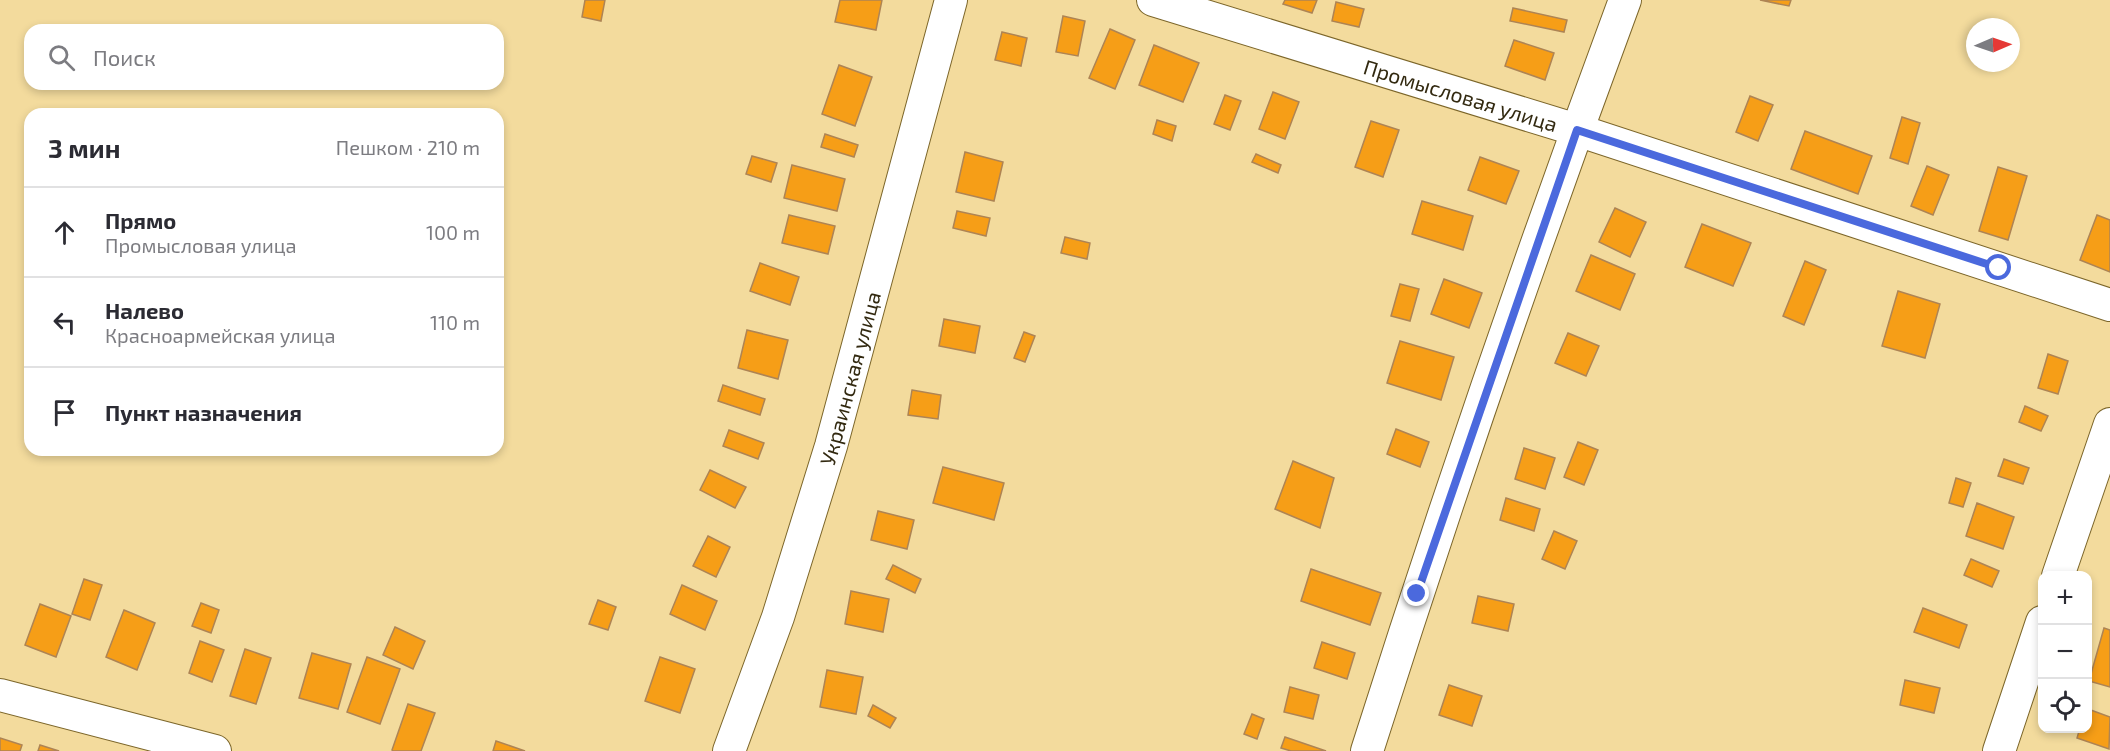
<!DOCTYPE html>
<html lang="ru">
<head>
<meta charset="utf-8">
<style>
  :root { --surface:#fff; --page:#f7f7f7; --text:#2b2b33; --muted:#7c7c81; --line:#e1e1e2 }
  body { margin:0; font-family:"Exo 2",sans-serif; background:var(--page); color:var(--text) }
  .controls { position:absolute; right:18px; bottom:18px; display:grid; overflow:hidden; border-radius:12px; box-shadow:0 3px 9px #0003 }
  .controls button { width:54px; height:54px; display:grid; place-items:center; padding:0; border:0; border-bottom:2px solid var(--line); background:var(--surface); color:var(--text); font:30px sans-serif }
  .compass { position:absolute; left:1966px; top:18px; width:54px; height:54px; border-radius:50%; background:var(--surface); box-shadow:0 3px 9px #0003; rotate:88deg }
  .stop { position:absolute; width:18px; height:18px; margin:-14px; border:4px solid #4b69dd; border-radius:50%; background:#fff }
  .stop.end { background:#4b69dd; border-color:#fff; box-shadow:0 2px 6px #0008 }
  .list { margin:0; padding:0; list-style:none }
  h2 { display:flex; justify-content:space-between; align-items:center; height:78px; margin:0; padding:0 24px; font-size:26px }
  h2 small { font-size:20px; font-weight:400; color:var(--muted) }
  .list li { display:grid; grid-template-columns:39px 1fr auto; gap:18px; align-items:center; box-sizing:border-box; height:90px; padding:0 24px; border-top:2px solid var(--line) }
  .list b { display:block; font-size:22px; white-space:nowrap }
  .list p { margin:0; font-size:20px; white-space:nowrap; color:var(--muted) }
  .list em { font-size:20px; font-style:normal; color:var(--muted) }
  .icon { flex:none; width:33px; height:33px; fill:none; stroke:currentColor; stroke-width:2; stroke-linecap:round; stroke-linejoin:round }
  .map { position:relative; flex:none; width:2110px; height:751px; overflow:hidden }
  .search { position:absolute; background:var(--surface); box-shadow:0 3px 9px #0003; left:24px; top:24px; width:480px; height:66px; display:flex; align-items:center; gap:15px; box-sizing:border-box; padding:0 21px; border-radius:18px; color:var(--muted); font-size:22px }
  .panel { position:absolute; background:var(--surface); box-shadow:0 3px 9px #0003; left:24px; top:108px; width:480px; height:348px; border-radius:18px }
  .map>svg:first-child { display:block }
</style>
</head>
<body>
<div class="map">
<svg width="2110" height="751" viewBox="0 0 2110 751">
  <rect width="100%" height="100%" fill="#f3db9d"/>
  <g fill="#f69e17" stroke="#ae8454" stroke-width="1.5">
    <polygon points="585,0 605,0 601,21 582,17"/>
    <polygon points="840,0 882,0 876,30 835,22"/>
    <polygon points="1285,0 1317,0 1312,13 1283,4"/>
    <polygon points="1760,0 1791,0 1789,6"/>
    <polygon points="1336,2 1364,9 1359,27 1332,21"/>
    <polygon points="1513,8 1567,20 1564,32 1510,21"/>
    <polygon points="1063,16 1085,21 1078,56 1056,52"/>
    <polygon points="1110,29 1135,40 1115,89 1089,78"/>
    <polygon points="1002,32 1027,38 1021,66 995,60"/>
    <polygon points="1514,40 1554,53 1545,80 1505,66"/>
    <polygon points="1154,45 1199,63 1183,102 1139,85"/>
    <polygon points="839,65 872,77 855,126 822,114"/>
    <polygon points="1273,92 1299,102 1285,139 1259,129"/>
    <polygon points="1225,95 1241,101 1230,130 1214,124"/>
    <polygon points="1750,96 1773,105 1758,141 1736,132"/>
    <polygon points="1902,117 1920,123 1908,164 1890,158"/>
    <polygon points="1157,120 1176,126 1172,141 1153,134"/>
    <polygon points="1371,121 1399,130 1383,177 1355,167"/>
    <polygon points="1805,131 1872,156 1858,194 1791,169"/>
    <polygon points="825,134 858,145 854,157 821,147"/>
    <polygon points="965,152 1003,162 994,201 956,192"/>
    <polygon points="1256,154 1281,165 1278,173 1252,162"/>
    <polygon points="752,156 777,163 771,182 746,174"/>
    <polygon points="1480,157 1519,171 1506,204 1468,190"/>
    <polygon points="792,165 845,179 837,211 784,198"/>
    <polygon points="1927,166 1949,175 1933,215 1911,206"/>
    <polygon points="1998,167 2027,176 2008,240 1979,231"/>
    <polygon points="1422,201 1473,216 1463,250 1412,234"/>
    <polygon points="1615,208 1646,222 1630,257 1599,242"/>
    <polygon points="957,211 990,218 986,236 953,228"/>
    <polygon points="789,215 835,226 828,254 782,243"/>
    <polygon points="2097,215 2110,220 2110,272 2080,260"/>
    <polygon points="1702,224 1751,243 1733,286 1685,267"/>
    <polygon points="1065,237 1090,243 1087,259 1061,253"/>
    <polygon points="1591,255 1635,274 1620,310 1576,291"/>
    <polygon points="1805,261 1826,270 1804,325 1783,316"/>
    <polygon points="760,263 799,277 790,305 750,291"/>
    <polygon points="1444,279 1482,293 1469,328 1431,314"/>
    <polygon points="1400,284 1419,289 1410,321 1391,316"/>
    <polygon points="1898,291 1940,304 1925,358 1882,346"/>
    <polygon points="944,319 980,326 975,353 939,346"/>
    <polygon points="747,330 788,340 778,379 738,368"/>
    <polygon points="1024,332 1035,336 1025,362 1014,358"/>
    <polygon points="1568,333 1599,346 1586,376 1555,363"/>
    <polygon points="1400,341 1454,357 1441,400 1387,383"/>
    <polygon points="2048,354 2068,361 2058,394 2038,388"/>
    <polygon points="723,385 765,399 760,415 718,401"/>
    <polygon points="912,390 941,395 938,419 908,415"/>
    <polygon points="2025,406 2048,416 2041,431 2019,422"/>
    <polygon points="1396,429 1429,442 1420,467 1387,454"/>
    <polygon points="729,430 764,443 758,459 723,446"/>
    <polygon points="1578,442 1598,450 1584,485 1564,477"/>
    <polygon points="1524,448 1555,458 1545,489 1515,479"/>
    <polygon points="2004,459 2029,468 2023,484 1998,476"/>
    <polygon points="1293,461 1334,478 1320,528 1275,509"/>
    <polygon points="943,467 1004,483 994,520 933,503"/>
    <polygon points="710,470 746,487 735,508 700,490"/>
    <polygon points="1956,478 1971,483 1963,507 1949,503"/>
    <polygon points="1506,498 1540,509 1534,531 1500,520"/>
    <polygon points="1977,503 2014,517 2003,549 1966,536"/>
    <polygon points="878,511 914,520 907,549 871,540"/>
    <polygon points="1554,531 1577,541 1565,569 1542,559"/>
    <polygon points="708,536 730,547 716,577 693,566"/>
    <polygon points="1971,559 1999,571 1992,587 1964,575"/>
    <polygon points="893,565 921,579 915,593 886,579"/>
    <polygon points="1311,569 1381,593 1370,625 1301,601"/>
    <polygon points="84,579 102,585 90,620 72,614"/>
    <polygon points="682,585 717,601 705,630 670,614"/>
    <polygon points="851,591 889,599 883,632 845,624"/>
    <polygon points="1478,596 1514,604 1508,631 1472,623"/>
    <polygon points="598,600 616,607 608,630 589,624"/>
    <polygon points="201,603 219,610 211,633 192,626"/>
    <polygon points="40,604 71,616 56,657 25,645"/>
    <polygon points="1923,608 1967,625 1959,648 1914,632"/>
    <polygon points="124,610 155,623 137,670 106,657"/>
    <polygon points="395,627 425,641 413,669 383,655"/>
    <polygon points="2104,628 2110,630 2110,687 2089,681"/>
    <polygon points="200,641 224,650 212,682 189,673"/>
    <polygon points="1322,642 1355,653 1347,679 1314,668"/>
    <polygon points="245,649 271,658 256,704 230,696"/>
    <polygon points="312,653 351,664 338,709 299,698"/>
    <polygon points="367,657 400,669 380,724 347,712"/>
    <polygon points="660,657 695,669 680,713 645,701"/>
    <polygon points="827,670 863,677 856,714 820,707"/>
    <polygon points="1905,680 1940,688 1934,713 1900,705"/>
    <polygon points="1449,685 1482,696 1472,726 1439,715"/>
    <polygon points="1290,687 1319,695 1313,719 1284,712"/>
    <polygon points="408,704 435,713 421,751 393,751 392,750"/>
    <polygon points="873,705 896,718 890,728 868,716"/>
    <polygon points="2088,709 2110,717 2109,749 2077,738 2080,728 2088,728"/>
    <polygon points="1252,714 1264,719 1257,739 1244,734"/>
    <polygon points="1285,737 1326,751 1291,751 1281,748"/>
    <polygon points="0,738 22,745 20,751 0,751"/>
    <polygon points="496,741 525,751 493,751"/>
    <polygon points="40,745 59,751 38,751"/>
  </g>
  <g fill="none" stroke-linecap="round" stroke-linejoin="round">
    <defs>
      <g id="minor">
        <path id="s1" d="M 1153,0 L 1577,130 L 2110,305"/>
        <polyline points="2058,576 2110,424"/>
        <polyline points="0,695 215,751"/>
        <path id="s2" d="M 729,751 L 778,617 L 831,446 L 951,0"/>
        <path d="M 1367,751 C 1447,499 1533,248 1625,0"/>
        <polyline points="1999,751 2042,622"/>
      </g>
    </defs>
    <use href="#minor" stroke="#7c662a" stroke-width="34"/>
    <use href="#minor" stroke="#fff" stroke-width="32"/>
  </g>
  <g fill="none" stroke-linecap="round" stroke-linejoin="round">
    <polyline stroke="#4b69dd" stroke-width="8" points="1417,594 1577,130 1999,268"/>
  </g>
  <g text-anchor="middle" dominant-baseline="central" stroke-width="6" stroke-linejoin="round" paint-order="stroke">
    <g font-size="21" fill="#322910" stroke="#fefefe">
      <text stroke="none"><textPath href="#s1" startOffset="322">Промысловая улица</textPath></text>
      <text stroke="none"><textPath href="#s2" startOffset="392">Украинская улица</textPath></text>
    </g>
  </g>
</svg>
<div class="controls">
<button>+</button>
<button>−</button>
<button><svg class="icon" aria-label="locate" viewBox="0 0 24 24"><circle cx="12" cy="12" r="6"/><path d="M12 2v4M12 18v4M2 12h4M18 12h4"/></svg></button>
</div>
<svg class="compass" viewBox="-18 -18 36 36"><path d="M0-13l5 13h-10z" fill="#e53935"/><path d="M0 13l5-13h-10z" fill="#7c7c81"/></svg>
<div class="stop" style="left:1999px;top:268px"></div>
<div class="stop end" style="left:1417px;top:594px"></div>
<div class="search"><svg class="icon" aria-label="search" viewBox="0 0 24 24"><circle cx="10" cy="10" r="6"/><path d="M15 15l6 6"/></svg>Поиск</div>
<section class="panel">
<h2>3 мин<small>Пешком · 210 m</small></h2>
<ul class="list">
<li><svg class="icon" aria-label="ahead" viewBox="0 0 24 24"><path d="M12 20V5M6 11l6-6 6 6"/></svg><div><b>Прямо</b><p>Промысловая улица</p></div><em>100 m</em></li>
<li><svg class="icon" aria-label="left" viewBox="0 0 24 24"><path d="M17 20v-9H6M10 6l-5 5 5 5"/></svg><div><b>Налево</b><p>Красноармейская улица</p></div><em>110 m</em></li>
<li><svg class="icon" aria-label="arrive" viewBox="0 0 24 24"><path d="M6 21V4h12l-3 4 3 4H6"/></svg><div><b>Пункт назначения</b></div></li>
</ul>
</section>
</div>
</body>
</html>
